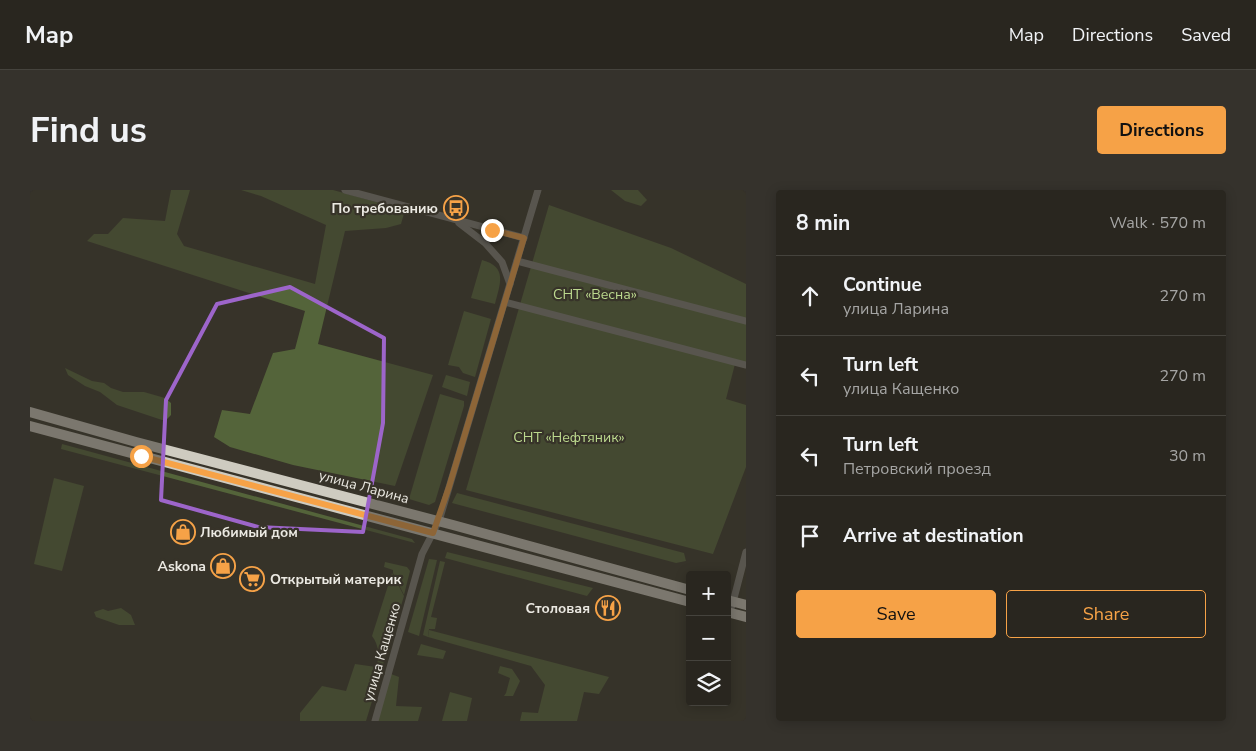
<!DOCTYPE html>
<html lang="en">
<head>
<meta charset="utf-8">
<style>
  :root { --surface:#29261f; --page:#35322c; --text:#f1f3f6; --muted:#a5a5a4; --line:#45433d; --accent:#f6a247 }
  body { margin:0; font-family:"Nunito Sans",sans-serif; background:var(--page); color:var(--text) }
  .controls { position:absolute; right:15px; bottom:15px; display:grid; overflow:hidden; border-radius:5px; box-shadow:0 2px 12px #0003 }
  .controls button { width:45px; height:45px; display:grid; place-items:center; padding:0; border:0; border-bottom:1px solid var(--line); background:var(--surface); color:var(--text); font:25px sans-serif }
  .stop { position:absolute; width:15px; height:15px; margin:-11px; border:4px solid #f6a247; border-radius:50%; background:#fff }
  .stop.end { background:#f6a247; border-color:#fff; box-shadow:0 1px 5px #0008 }
  .list { margin:0; padding:0; list-style:none }
  h2 { display:flex; justify-content:space-between; align-items:center; height:65px; margin:0; padding:0 20px; font-size:21px }
  h2 small { font-size:16px; font-weight:400; color:var(--muted) }
  .list li { display:grid; grid-template-columns:32px 1fr auto; gap:15px; align-items:center; box-sizing:border-box; height:80px; padding:0 20px; border-top:1px solid var(--line) }
  .list b { display:block; font-size:19px; white-space:nowrap }
  .list p { margin:0; font-size:16px; white-space:nowrap; color:var(--muted) }
  .list em { font-size:16px; font-style:normal; color:var(--muted) }
  .actions { display:flex; gap:10px; padding:15px 20px }
  .actions a { flex:1; padding:11px 0; border:1px solid var(--accent); border-radius:5px; text-align:center; font-size:18px; color:var(--accent) }
  .actions .main { background:var(--accent); color:#111 }
  .icon { flex:none; width:28px; height:28px; fill:none; stroke:currentColor; stroke-width:2; stroke-linecap:round; stroke-linejoin:round }
  .map { position:relative; flex:none; width:716px; height:531px; overflow:hidden; border-radius:5px }
  header { display:flex; align-items:center; gap:30px; box-sizing:border-box; height:70px; padding:0 25px; background:var(--surface); border-bottom:1px solid var(--line) }
  header strong { font-size:24px }
  nav { display:flex; gap:28px; margin-inline-start:auto; font-size:18px }
  .intro { display:flex; align-items:center; justify-content:space-between; box-sizing:border-box; height:120px; padding:0 30px }
  h1 { margin:0; font-size:35px }
  .button { padding:12px 22px; border-radius:5px; background:var(--accent); color:#111; font-size:18px; font-weight:700 }
  main { display:flex; gap:30px; padding:0 30px }
  aside { flex:1; background:var(--surface); border-radius:5px; box-shadow:0 2px 12px #0003 }
  .map>svg:first-child { display:block }
</style>
</head>
<body>
<header>
<strong>Map</strong>
<nav><a>Map</a><a>Directions</a><a>Saved</a></nav>
</header>
<div class="intro"><h1>Find us</h1><a class="button">Directions</a></div>
<main>
<div class="map">
<svg width="716" height="531" viewBox="0 0 716 531">
  <rect width="100%" height="100%" fill="#373329"/>
  <g fill="#54643a">
    <polygon points="141,0 160,0 147,44 154,56 285,94 296,35 231,6 211,0 303,0 375,20 371,34 356,38 315,41 288,154 403,185 365,296 263,275 200,257 184,247 192,220 220,224 243,163 265,159 275,121 57,51 64,44 78,44 93,28 135,31"/>
    <polygon points="581,0 608,0 617,10 611,16 595,11"/>
    <polygon points="519,15 641,58 716,94 716,177 705,174 696,209 716,215 716,277 683,364 436,300"/>
    <path d="M 452,70 C 478,77 470,94 465,114 L 441,108 Z"/>
    <polygon points="434,121 461,129 445,187 433,183 429,177 418,175"/>
    <polygon points="35,178 62,191 74,193 81,198 93,202 114,202 135,208 141,213 141,225 136,230 132,230 87,215 70,202 55,196 38,185"/>
    <polygon points="416,185 440,192 437,206 412,197"/>
    <polygon points="410,204 434,211 434,216 405,312 399,315 379,309"/>
    <polygon points="32,254 382,349 385,353 31,259"/>
    <polygon points="24,288 54,296 32,381 4,374"/>
    <polygon points="427,303 654,363 656,371 646,373 422,313"/>
    <polygon points="417,362 563,398 557,406 415,368"/>
    <polygon points="399,369 407,370 389,446 378,442"/>
    <polygon points="410,371 415,372 401,427 407,428 405,439 399,439 398,447 393,445"/>
    <polygon points="355,372 377,377 380,381 374,405 363,383 363,380 354,377"/>
    <path d="M 362,383 L 374,406 L 336,531 L 270,531 L 270,523 L 292,496 L 316,501 L 325,474 L 346,477 C 350,467 349,455 342,446 Z"/>
    <polygon points="91,418 101,425 105,435 89,435 66,427 64,422 73,419 78,421"/>
    <polygon points="399,440 579,487 569,504 554,502 547,531 490,531 492,522 508,523 515,495 501,476 398,447"/>
    <polygon points="391,454 416,461 413,469 387,465"/>
    <polygon points="470,476 482,479 490,491 483,506 474,506 476,503 480,488 468,483"/>
    <polygon points="361,484 369,487 366,516 392,517 388,531 348,531"/>
    <polygon points="420,502 442,508 437,531 412,531"/>
  </g>
  <g fill="none" stroke-linecap="round" stroke-linejoin="round">
    <g stroke="#817f7a" stroke-width="7">
      <polyline points="315,0 494,48"/>
      <polyline points="429,33 455,53 472,72 480,94"/>
      <polyline points="487,71 716,131"/>
      <polyline points="475,112 716,175"/>
      <polyline points="702,416 716,362"/>
      <polyline points="345,531 392,364 409,331 508,0"/>
    </g>
    <g stroke="#cecbc0" stroke-width="10">
      <polyline points="0,222 106,252 423,335 660,400"/>
      <polyline points="0,236 660,412"/>
      <polyline points="697,410 716,415"/>
      <polyline points="697,422 716,427"/>
    </g>
  </g>
  <g fill="none" stroke-linecap="round" stroke-linejoin="round">
    <polyline stroke="#f6a247" stroke-width="6" points="111,266 403,343 419,297 494,48 462,40"/>
  </g>
  <path d="M0 0H716V531H0ZM 260,97 L 354,148 L 353,233 L 333,342 L 228,337 L 131,310 L 136,210 L 187,114 Z" fill="#373329" fill-opacity=".55" fill-rule="evenodd"/>
  <path fill="none" stroke="#9d65ca" stroke-width="4" stroke-linejoin="round" d="M 260,97 L 354,148 L 353,233 L 333,342 L 228,337 L 131,310 L 136,210 L 187,114 Z"/>
  <defs>
    <symbol id="bus-ring" viewBox="-11 -11 22 22"><circle r="9.5" fill="#373329" stroke="#f6a247" stroke-width="1.5"/><path d="M-5-6H5V4H4V6H2V4H-2V6H-4V4H-5ZM-3.5-4V0h7V-4ZM-3.5 1.2v1.5H-2V1.2ZM2 1.2v1.5H3.5V1.2Z" fill="#f6a247"/></symbol>
    <symbol id="shop-ring" viewBox="-11 -11 22 22"><circle r="9.5" fill="#373329" stroke="#f6a247" stroke-width="1.5"/><path d="M-5-2.5h2.3a2.7 3.5 0 0 1 5.4 0H5L5.5 6h-11ZM-1.5-2.5h3a1.5 2.3 0 0 0-3 0Z" fill="#f6a247"/></symbol>
    <symbol id="supermarket-ring" viewBox="-11 -11 22 22"><circle r="9.5" fill="#373329" stroke="#f6a247" stroke-width="1.5"/><path d="M-6-5.5h2.5l.6 2H6L4.5 2H-2.5L-4.4-4H-6ZM-1.5 3.2a1.3 1.3 0 1 0 .1 0ZM3 3.2a1.3 1.3 0 1 0 .1 0Z" fill="#f6a247"/></symbol>
    <symbol id="restaurant-ring" viewBox="-11 -11 22 22"><circle r="9.5" fill="#373329" stroke="#f6a247" stroke-width="1.5"/><path d="M-5-6h1v4h1v-4h1v4h1v-4h1v5L-1.5 .5V6h-2V.5L-5-1ZM5-6V6H3V1.5H1.5Q1.5-4 5-6Z" fill="#f6a247"/></symbol>
  </defs>
  <g fill-rule="evenodd">
    <use href="#bus-ring" x="412" y="4" width="28" height="28"/>
    <use href="#shop-ring" x="139" y="328" width="28" height="28"/>
    <use href="#shop-ring" x="179" y="362" width="28" height="28"/>
    <use href="#supermarket-ring" x="208" y="375" width="28" height="28"/>
    <use href="#restaurant-ring" x="564" y="404" width="28" height="28"/>
  </g>
  <g text-anchor="middle" dominant-baseline="central" stroke-width="4.5" stroke-linejoin="round" paint-order="stroke">
    <g font-size="14" font-weight="bold" fill="#ebe9e2" stroke="#373329" text-anchor="end">
      <text x="408" y="18">По требованию</text>
      <text x="170" y="342" text-anchor="start">Любимый дом</text>
      <text x="176" y="376">Askona</text>
      <text x="240" y="389" text-anchor="start">Открытый материк</text>
      <text x="560" y="418">Столовая</text>
    </g>
    <g font-size="14" fill="#bcd98e" stroke="#373329">
      <text x="565" y="104">СНТ «Весна»</text>
      <text x="539" y="247">СНТ «Нефтяник»</text>
    </g>
    <g font-size="14" fill="#ebe9e2" stroke="#373329">
      <text transform="translate(334 297) rotate(15)">улица Ларина</text>
      <text transform="translate(352 462) rotate(-74)">улица Кащенко</text>
    </g>
  </g>
</svg>
<div class="controls">
<button>+</button>
<button>−</button>
<button><svg class="icon" aria-label="layers" viewBox="0 0 24 24"><path d="M12 4l9 5-9 5-9-5zM3 14l9 5 9-5"/></svg></button>
</div>
<div class="stop" style="left:111px;top:266px"></div>
<div class="stop end" style="left:462px;top:40px"></div>
</div>
<aside>
<h2>8 min<small>Walk · 570 m</small></h2>
<ul class="list">
<li><svg class="icon" aria-label="ahead" viewBox="0 0 24 24"><path d="M12 20V5M6 11l6-6 6 6"/></svg><div><b>Continue</b><p>улица Ларина</p></div><em>270 m</em></li>
<li><svg class="icon" aria-label="left" viewBox="0 0 24 24"><path d="M17 20v-9H6M10 6l-5 5 5 5"/></svg><div><b>Turn left</b><p>улица Кащенко</p></div><em>270 m</em></li>
<li><svg class="icon" aria-label="left" viewBox="0 0 24 24"><path d="M17 20v-9H6M10 6l-5 5 5 5"/></svg><div><b>Turn left</b><p>Петровский проезд</p></div><em>30 m</em></li>
<li><svg class="icon" aria-label="arrive" viewBox="0 0 24 24"><path d="M6 21V4h12l-3 4 3 4H6"/></svg><div><b>Arrive at destination</b></div></li>
</ul>
<div class="actions"><a class="main">Save</a><a>Share</a></div>
</aside>
</main>
</body>
</html>
